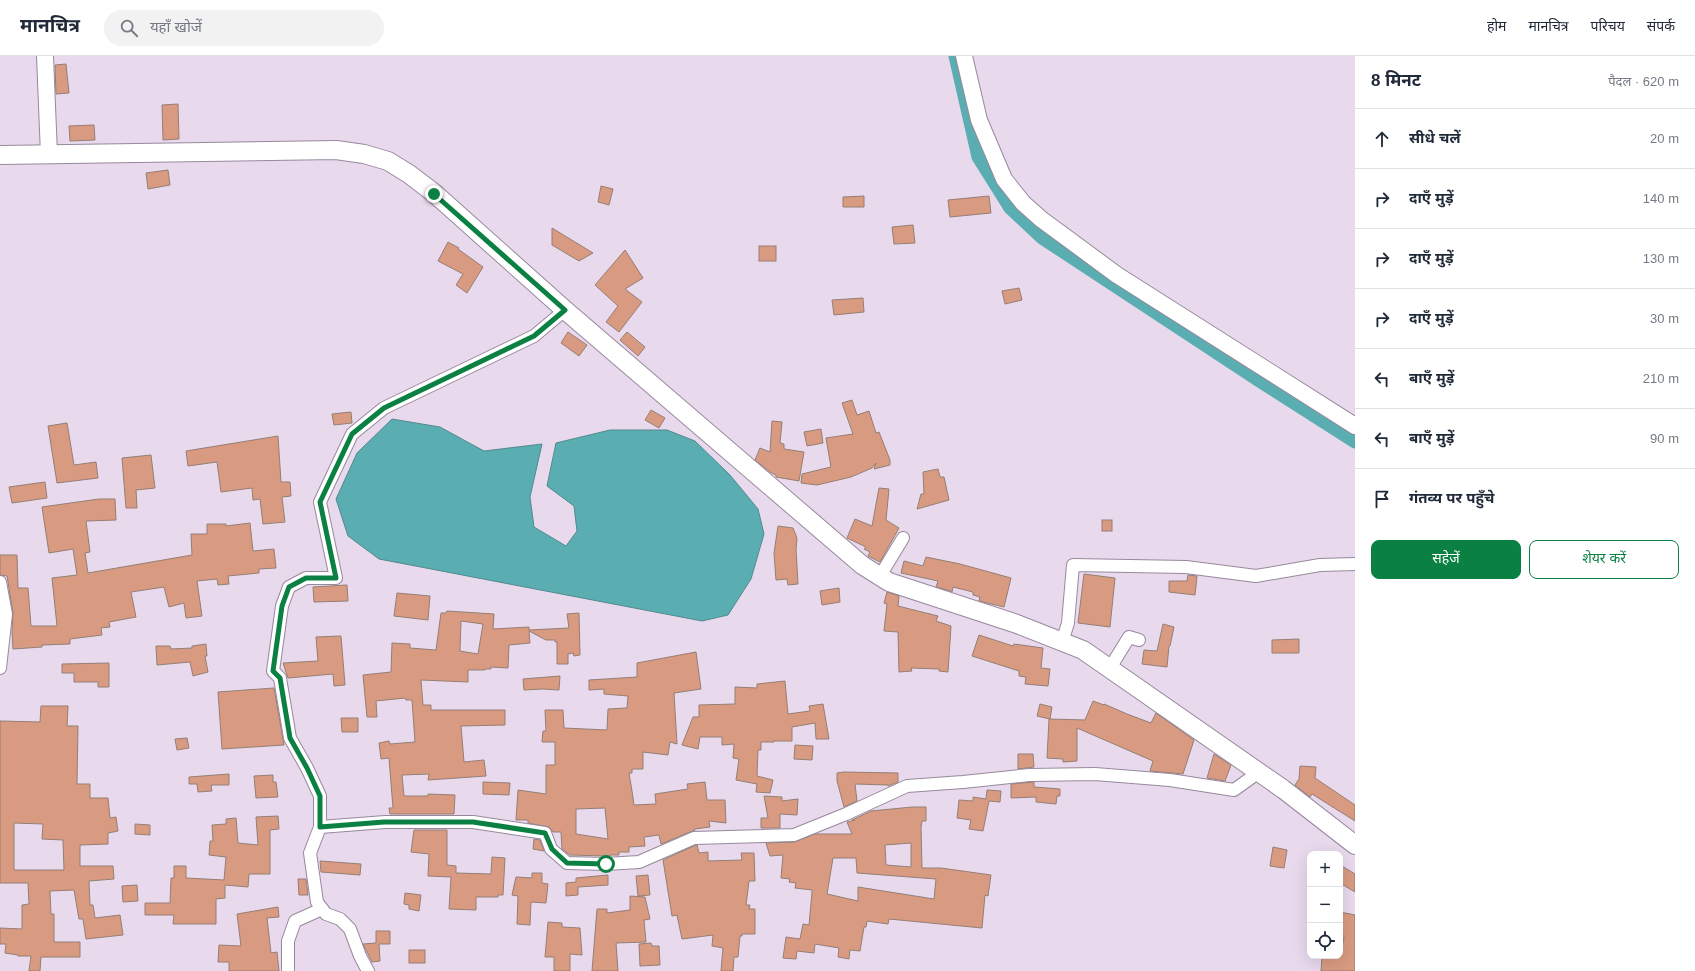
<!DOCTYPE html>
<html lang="hi">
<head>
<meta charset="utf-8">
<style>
  :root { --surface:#fff; --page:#f2f2f3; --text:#1f2937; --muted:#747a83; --line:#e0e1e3; --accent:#0b8043 }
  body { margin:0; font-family:Arial,"Noto Sans Devanagari",sans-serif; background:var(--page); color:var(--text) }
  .controls { position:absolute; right:12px; bottom:12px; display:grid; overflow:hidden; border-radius:8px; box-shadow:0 4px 16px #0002 }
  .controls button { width:36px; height:36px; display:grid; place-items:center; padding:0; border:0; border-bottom:1px solid var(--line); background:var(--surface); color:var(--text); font:20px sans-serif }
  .stop { position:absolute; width:12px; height:12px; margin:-9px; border:3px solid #0b8043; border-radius:50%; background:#fff }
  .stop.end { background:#0b8043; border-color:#fff; box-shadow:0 1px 4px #0008 }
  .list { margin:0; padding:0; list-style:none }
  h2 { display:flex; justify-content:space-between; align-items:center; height:52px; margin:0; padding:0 16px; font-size:17px }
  h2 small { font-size:13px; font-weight:400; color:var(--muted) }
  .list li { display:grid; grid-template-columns:26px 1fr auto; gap:12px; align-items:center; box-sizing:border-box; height:60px; padding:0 16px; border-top:1px solid var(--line) }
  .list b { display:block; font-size:15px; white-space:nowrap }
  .list em { font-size:13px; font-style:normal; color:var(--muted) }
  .actions { display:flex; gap:8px; padding:12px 16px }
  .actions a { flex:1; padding:9px 0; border:1px solid var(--accent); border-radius:8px; text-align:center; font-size:14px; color:var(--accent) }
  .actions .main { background:var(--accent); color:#fff }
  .icon { flex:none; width:22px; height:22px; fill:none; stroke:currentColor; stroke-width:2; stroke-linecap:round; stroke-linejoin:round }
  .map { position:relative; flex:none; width:1355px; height:915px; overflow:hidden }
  header { display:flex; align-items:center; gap:24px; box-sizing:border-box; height:56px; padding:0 20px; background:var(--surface); border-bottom:1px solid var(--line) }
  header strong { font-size:19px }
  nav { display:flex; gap:22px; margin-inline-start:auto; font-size:14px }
  .search { width:280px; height:36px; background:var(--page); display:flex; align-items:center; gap:10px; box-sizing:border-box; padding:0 14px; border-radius:22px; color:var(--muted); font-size:15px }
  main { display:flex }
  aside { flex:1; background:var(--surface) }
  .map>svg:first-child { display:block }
</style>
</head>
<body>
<header>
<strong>मानचित्र</strong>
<div class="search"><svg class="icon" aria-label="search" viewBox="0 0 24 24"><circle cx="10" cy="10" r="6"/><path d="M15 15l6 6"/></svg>यहाँ खोजें</div>
<nav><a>होम</a><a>मानचित्र</a><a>परिचय</a><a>संपर्क</a></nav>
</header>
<main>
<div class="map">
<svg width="1355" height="915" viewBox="0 0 1355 915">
  <rect width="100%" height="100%" fill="#e8d9ed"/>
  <polygon fill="#5aadb1" stroke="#528a8f" points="392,363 440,371 484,395 542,388 530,441 534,471 566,490 577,475 574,450 547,430 556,387 610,374 667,374 695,385 730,419 758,453 764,478 751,523 728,559 702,565 379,503 348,480 336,443 357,397"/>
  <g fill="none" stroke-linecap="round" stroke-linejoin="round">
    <polyline stroke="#5aadb1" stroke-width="13" points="955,0 978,101 1010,152 1042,182 1261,326 1355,386"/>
  </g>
  <g fill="#d89b82" stroke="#957e74" fill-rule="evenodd">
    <polygon points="66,8 69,37 56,38 55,9"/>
    <polygon points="178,48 179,83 163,84 162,49"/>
    <polygon points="94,69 95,84 70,85 69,70"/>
    <polygon points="168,114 170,129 148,133 146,117"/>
    <polygon points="601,130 613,133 609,149 598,146"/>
    <polygon points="864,140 864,151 843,151 843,141"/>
    <polygon points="989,140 991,157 950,161 948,144"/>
    <polygon points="913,169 915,187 894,188 892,171"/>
    <polygon points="552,172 593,197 579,205 552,189"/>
    <polygon points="448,186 459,192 458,193 483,211 467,237 456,229 463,218 438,205"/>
    <rect x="759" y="190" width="17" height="15"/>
    <polygon points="625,194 643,222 625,233 642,246 619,276 606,266 618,250 595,229"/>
    <polygon points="1019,232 1022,244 1005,248 1002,235"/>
    <polygon points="863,242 864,256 834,259 832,244"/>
    <polygon points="568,276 587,289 579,300 561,287"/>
    <polygon points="627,276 645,291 638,300 620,284"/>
    <polygon points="852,344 857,359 869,355 876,377 879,376 890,404 890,409 874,413 876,407 872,412 851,421 817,429 801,427 802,418 831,411 826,382 853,378 842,347"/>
    <polygon points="651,354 665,362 659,372 645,364"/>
    <polygon points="351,356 352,367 334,369 332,358"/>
    <polygon points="772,365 782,366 780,387 784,388 784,393 804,396 799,425 776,421 776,419 770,416 755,404 760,392 770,396"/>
    <polygon points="67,367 74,409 96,406 98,422 57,427 48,370"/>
    <polygon points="821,373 823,387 807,390 804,376"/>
    <polygon points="278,380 281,426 290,426 291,440 282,441 285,466 263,468 260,443 253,444 252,432 221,436 217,406 188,410 186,395"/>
    <polygon points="151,399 155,432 136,434 137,452 126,452 122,402"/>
    <polygon points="938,413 940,421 944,421 949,444 917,453 921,438 924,438 923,416"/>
    <polygon points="45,426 47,442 12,447 9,431"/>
    <polygon points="879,432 889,433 886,464 899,472 880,506 868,500 870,496 864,493 866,491 847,482 855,463 872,470"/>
    <polygon points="99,443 115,443 116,464 86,465 90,496 85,497 88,517 192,499 191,478 207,478 207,468 226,468 226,470 250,467 253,495 274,493 276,512 259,513 259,517 228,520 229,528 218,529 217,523 197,525 202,560 186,562 184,547 169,551 164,531 131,536 136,561 109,566 110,571 101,572 102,579 70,583 70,588 42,589 42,591 13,593 12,576 13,557 7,520 0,519 0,499 17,499 18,532 28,532 31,570 57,570 52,522 77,519 73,493 49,497 42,451"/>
    <rect x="1102" y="464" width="10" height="11"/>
    <polygon points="778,470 793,472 797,482 796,493 798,528 788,529 787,523 776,524 774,497"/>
    <polygon points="926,501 960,508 1011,522 1004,551 979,545 980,541 973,539 973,536 953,531 952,536 951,535 936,531 938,525 901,517 904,505 923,510"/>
    <polygon points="1084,518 1115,522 1110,571 1078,567"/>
    <polygon points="1188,519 1197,520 1195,539 1169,536 1169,525 1187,525"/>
    <polygon points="347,529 348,545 314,546 313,531"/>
    <polygon points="839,532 840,546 822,549 820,535"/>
    <polygon points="887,536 899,540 898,550 938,560 936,565 951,570 948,616 939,615 939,613 911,612 912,615 899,616 898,576 884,575 887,548 884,547"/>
    <polygon points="397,537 430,540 428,564 394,560"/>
    <path d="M 447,555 L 494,558 L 493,573 L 529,571 L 529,574 L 569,572 L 567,558 L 579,557 L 580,599 L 574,600 L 573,597 L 568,598 L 568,608 L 557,608 L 557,586 L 555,586 L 555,584 L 546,584 L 529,575 L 530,587 L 509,589 L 508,612 L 491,611 L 491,613 L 485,613 L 485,614 L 468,614 L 468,626 L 421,624 L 423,649 L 431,649 L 431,654 L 505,654 L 505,669 L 461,670 L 464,706 L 484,704 L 486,720 L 428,724 L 429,718 L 402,719 L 404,740 L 428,740 L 428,738 L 455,739 L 454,758 L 390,758 L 389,752 L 393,752 L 389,702 L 381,703 L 379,687 L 389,685 L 390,688 L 415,686 L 412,644 L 406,644 L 405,642 L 376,645 L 377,661 L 367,661 L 363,619 L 391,616 L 392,587 L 410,588 L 410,592 L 436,594 L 441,557 L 446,557 ZM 461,565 L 483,568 L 478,598 L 460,595 Z"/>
    <polygon points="1163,568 1174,571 1170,590 1169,590 1167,611 1142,608 1144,594 1157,595"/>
    <polygon points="979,579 1013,590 1014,588 1043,592 1041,612 1050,613 1048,630 1025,628 1026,621 1019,620 1019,615 972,600"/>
    <polygon points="341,580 345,629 334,630 333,618 288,622 283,607 318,605 316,581"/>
    <polygon points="1299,583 1299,597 1272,597 1272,584"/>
    <polygon points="206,588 207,600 205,600 208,616 193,620 190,606 157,609 156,590 170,590 171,593 192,592 192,590"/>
    <path d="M 696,596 L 701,633 L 674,637 L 677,688 L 670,686 L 668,699 L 643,696 L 643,713 L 632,713 L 632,717 L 629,717 L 632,735 L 634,749 L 656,748 L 655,738 L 688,733 L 687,728 L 705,726 L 707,744 L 725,744 L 726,767 L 709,765 L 710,771 L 695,773 L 695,774 L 661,788 L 659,779 L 644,781 L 645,790 L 629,791 L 629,796 L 619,796 L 619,799 L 610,799 L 610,800 L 606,800 L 570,799 L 562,793 L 561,776 L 553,776 L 549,771 L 528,767 L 528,764 L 516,764 L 518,734 L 546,738 L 546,709 L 555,709 L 555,686 L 542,686 L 543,675 L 546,675 L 545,654 L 563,654 L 564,672 L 607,674 L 608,653 L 627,652 L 628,640 L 604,638 L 604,633 L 589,634 L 589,624 L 637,621 L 637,607 ZM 605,752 L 608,783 L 576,778 L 576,753 Z"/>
    <polygon points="109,607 109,631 98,631 98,626 74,626 74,617 62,617 62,608"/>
    <polygon points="560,620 559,634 543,633 524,634 523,623"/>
    <polygon points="785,625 788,658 810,655 809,650 823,648 829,683 816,683 815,667 792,671 792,685 774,685 774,686 761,686 761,694 758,694 757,720 773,724 770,737 756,736 757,728 736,724 739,703 733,702 734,688 722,689 722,681 700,681 698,693 682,689 693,661 699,661 699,649 735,648 735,631 757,632 757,628"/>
    <polygon points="274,632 284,689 222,693 218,636"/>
    <polygon points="1093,645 1104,649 1104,648 1127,658 1151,667 1156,657 1194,684 1183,718 1150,715 1153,705 1077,672 1077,705 1063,706 1063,703 1047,702 1049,663 1085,664"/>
    <polygon points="1040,648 1052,651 1050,663 1037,660"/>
    <path d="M 41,650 L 68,650 L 67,670 L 78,670 L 77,728 L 90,728 L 90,742 L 108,742 L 110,762 L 116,761 L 118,775 L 108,777 L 108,788 L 80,789 L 80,810 L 113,810 L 114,823 L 89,825 L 90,849 L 93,849 L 95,862 L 120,859 L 123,879 L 86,883 L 83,863 L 79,863 L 74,834 L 50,835 L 51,858 L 54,858 L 54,886 L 80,886 L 80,901 L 41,901 L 40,915 L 29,915 L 31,900 L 18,900 L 18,899 L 5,897 L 6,888 L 0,888 L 0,872 L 22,873 L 22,849 L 29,848 L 28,827 L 0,827 L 0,665 L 40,666 ZM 14,767 L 43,768 L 42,783 L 63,784 L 64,814 L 14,814 Z"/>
    <polygon points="341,662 358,662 358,676 342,676"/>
    <polygon points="187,682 189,692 177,694 175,683"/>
    <polygon points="795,689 813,690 812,704 794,703"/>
    <polygon points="1018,698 1033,698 1034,711 1018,713"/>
    <polygon points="1214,698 1231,709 1225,725 1207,722"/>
    <polygon points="1300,710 1316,711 1315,722 1355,749 1355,765 1312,738 1310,741 1295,729 1299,723"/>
    <polygon points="844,716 898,717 898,726 888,730 888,729 855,728 857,745 844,751 837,725 837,717"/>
    <polygon points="229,718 229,729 211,729 212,735 198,736 197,728 189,728 189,721"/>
    <polygon points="273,719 273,726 276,726 278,741 256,742 254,720"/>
    <polygon points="483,726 510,727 509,739 483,738"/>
    <polygon points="1034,726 1034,731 1060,733 1060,740 1057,740 1056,748 1036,746 1036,741 1011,742 1011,728"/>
    <polygon points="987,734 1001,735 1000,746 989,745 983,775 969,773 971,764 957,762 959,744 973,745 973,741 986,743"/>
    <polygon points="764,740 782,741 782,745 798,743 797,759 780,758 780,772 761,772 761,762 768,762"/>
    <path d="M 912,751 L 926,751 L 926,765 L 922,765 L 921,771 L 922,812 L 941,812 L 991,819 L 988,840 L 985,839 L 982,872 L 889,863 L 888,868 L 867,865 L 866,871 L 864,871 L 860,895 L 850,894 L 849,903 L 838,901 L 839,892 L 815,888 L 814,897 L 797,895 L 796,903 L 783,902 L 786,881 L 800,883 L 803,868 L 809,869 L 812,836 L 812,834 L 795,832 L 796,827 L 789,826 L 790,823 L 781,822 L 783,799 L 770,800 L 766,787 L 794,786 L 815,778 L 852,778 L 847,766 L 855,764 L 852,764 L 871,755 ZM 911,787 L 911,811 L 886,809 L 885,789 ZM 833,802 L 856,802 L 857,817 L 936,823 L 934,843 L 858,831 L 858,845 L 827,838 Z"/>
    <polygon points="278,760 279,773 270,774 270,818 249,818 248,831 225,829 225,842 216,843 216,868 173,868 174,859 145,859 145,847 170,847 171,822 174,822 174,810 186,810 186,822 224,824 226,801 209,799 210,785 213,785 212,769 226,768 226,763 236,762 238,787 258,789 256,761"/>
    <polygon points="135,768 150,769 150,779 135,778"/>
    <polygon points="414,774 447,774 447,809 456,810 456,817 491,818 492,801 505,802 503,839 498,839 498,841 476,841 476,854 449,853 451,821 428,820 429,798 411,796"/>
    <polygon points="534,783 540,784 544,795 533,793"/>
    <polygon points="696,789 697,789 699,797 708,796 708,805 742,804 741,797 754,797 755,825 749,825 746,849 750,849 749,853 755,853 755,878 742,878 742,880 740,880 738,901 734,901 733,915 721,915 723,892 712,890 713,879 682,883 677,859 672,860 663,804"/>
    <polygon points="1273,791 1287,794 1284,812 1270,810"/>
    <polygon points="320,805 361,808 360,819 321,816"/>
    <polygon points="1340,809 1355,818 1355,836 1340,827"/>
    <polygon points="532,817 542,817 542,827 548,828 546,847 531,846 530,869 517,868 518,840 512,839 516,821 532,822"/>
    <polygon points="608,819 608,829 578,831 578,839 566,840 566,827 576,826 576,822"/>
    <polygon points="648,819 650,839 638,840 636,820"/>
    <polygon points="298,823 306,823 308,839 299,839"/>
    <polygon points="137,829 138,845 123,846 122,830"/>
    <polygon points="405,837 421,839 419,855 409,853 409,849 404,848"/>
    <polygon points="630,840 645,841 650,863 644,864 646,886 616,887 618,915 592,915 597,853 607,853 607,857 630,854"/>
    <polygon points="278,851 279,861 267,862 271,897 277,896 279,915 229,915 229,906 218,906 219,889 241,890 237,858"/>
    <polygon points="1340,856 1355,859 1355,915 1321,915 1322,900 1341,900 1344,880 1340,879"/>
    <polygon points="548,866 562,867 562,871 580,872 582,899 570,898 570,915 554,915 554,901 545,901"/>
    <polygon points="376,875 390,875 390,888 379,888 380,905 372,906 363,888 376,887"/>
    <polygon points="651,887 652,890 659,890 660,909 640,910 639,888"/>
    <rect x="409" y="894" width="16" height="13"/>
  </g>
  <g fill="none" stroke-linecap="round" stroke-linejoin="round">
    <defs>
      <g id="minor">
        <polyline points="880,520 903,482"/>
        <polyline points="0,526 6,558 0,612"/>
        <polyline points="1062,586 1068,567 1073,509 1186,511 1256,520 1320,509 1355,508"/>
        <polyline points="1110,612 1129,581 1139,584"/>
        <polyline points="320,771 385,766 473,766 545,777 551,793 567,807 606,808 639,806 694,782 794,779 846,758 907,730 963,726 1029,719 1095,718 1170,724 1234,734 1259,716"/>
        <polyline points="288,915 288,885 295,865 322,853"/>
        <polyline points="368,915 360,900 350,873 340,863 326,858 317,846 310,797 320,771 320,740 307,712 290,682 280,622 273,615 282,550 289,531 306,522 336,522 320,446 352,378 384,352 534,280 565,254"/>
      </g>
      <g id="tertiary">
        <polyline points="45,0 49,99"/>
        <polyline points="964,0 979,64 1004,123 1023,147 1041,163 1117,219 1355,370"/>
      </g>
      <polyline id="secondary" points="0,99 336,94 364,98 388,105 409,118 434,137 565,254 862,509 889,526 1017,568 1083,594 1283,733 1355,789"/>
    </defs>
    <use href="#minor" stroke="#97899c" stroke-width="14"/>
    <use href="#tertiary" stroke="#97899c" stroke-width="18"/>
    <use href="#secondary" stroke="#97899c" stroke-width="20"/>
    <use href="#minor" stroke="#fff" stroke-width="12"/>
    <use href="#tertiary" stroke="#fff" stroke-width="16"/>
    <use href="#secondary" stroke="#fff" stroke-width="18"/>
  </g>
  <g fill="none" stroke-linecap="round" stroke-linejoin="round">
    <polyline stroke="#0b8043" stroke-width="5" points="434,138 565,254 534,280 384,352 352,378 320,446 336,522 306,522 289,531 282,550 273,615 280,622 290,682 307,712 320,740 320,771 384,766 473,766 545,777 552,793 567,807 606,808"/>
  </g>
</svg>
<div class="controls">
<button>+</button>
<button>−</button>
<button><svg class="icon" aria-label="locate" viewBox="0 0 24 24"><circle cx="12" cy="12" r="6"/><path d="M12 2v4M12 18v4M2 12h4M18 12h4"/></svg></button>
</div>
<div class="stop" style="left:606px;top:808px"></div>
<div class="stop end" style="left:434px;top:138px"></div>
</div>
<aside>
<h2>8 मिनट<small>पैदल · 620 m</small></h2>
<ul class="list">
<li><svg class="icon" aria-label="ahead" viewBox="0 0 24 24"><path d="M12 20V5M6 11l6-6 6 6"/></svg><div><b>सीधे चलें</b></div><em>20 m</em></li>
<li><svg class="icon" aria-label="right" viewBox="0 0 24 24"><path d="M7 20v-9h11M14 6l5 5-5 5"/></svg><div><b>दाएँ मुड़ें</b></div><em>140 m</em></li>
<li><svg class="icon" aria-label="right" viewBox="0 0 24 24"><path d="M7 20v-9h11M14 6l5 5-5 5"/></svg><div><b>दाएँ मुड़ें</b></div><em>130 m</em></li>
<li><svg class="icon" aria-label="right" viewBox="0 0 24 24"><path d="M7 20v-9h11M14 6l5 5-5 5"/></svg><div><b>दाएँ मुड़ें</b></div><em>30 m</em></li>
<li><svg class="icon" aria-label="left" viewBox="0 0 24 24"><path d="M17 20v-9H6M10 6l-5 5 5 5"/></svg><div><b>बाएँ मुड़ें</b></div><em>210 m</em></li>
<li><svg class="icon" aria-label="left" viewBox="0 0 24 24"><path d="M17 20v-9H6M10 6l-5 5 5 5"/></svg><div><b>बाएँ मुड़ें</b></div><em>90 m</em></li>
<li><svg class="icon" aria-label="arrive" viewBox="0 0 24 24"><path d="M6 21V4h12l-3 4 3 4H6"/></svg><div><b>गंतव्य पर पहुँचे</b></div></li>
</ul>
<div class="actions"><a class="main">सहेजें</a><a>शेयर करें</a></div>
</aside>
</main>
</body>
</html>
